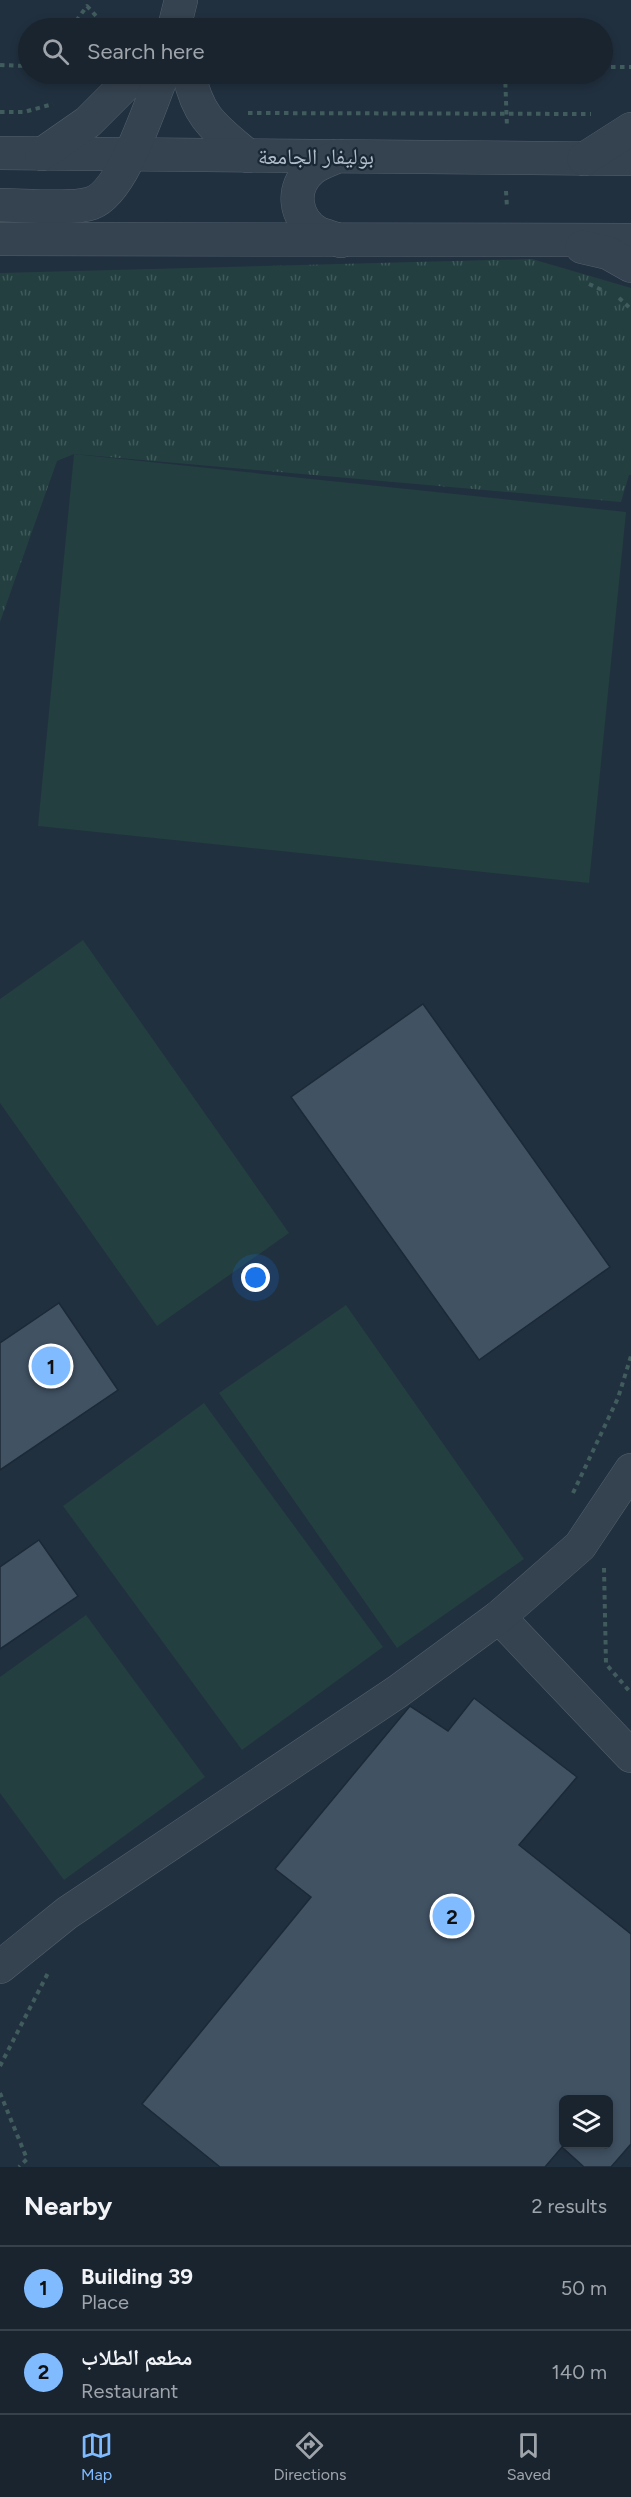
<!DOCTYPE html>
<html lang="en">
<head>
<meta charset="utf-8">
<style>
  :root { --surface:#19242f; --page:#26303b; --text:#f1f3f6; --muted:#9fa4aa; --line:#37414b; --accent:#81bbff }
  body { margin:0; font-family:Figtree,"Noto Naskh Arabic",sans-serif; background:var(--page); color:var(--text) }
  .controls { position:absolute; right:18px; bottom:18px; display:grid; overflow:hidden; border-radius:9px; box-shadow:0 3px 9px #0003 }
  .controls button { width:54px; height:54px; display:grid; place-items:center; padding:0; border:0; border-bottom:2px solid var(--line); background:var(--surface); color:var(--text); font:30px sans-serif }
  .you { position:absolute; left:256px; top:1278px; width:21px; height:21px; margin:-15px; border:4px solid #fff; border-radius:50%; background:#1a73e8; box-shadow:0 0 0 9px #1a73e833 }
  .badge { display:grid; place-items:center; width:39px; height:39px; border-radius:50%; background:var(--accent); color:#111; font-size:20px; font-weight:700 }
  .pin { position:absolute; translate:-50% -50%; border:3px solid #fff; box-shadow:0 2px 6px #0006 }
  .list { margin:0; padding:0; list-style:none }
  h2 { display:flex; justify-content:space-between; align-items:center; height:78px; margin:0; padding:0 24px; font-size:26px }
  h2 small { font-size:20px; font-weight:400; color:var(--muted) }
  .list li { display:grid; grid-template-columns:39px 1fr auto; gap:18px; align-items:center; box-sizing:border-box; height:84px; padding:0 24px; border-top:2px solid var(--line) }
  .list b { display:block; font-size:22px; white-space:nowrap }
  .list p { margin:0; font-size:20px; white-space:nowrap; color:var(--muted) }
  .list em { font-size:20px; font-style:normal; color:var(--muted) }
  .icon { flex:none; width:33px; height:33px; fill:none; stroke:currentColor; stroke-width:2; stroke-linecap:round; stroke-linejoin:round }
  .map { position:relative; flex:none; width:631px; height:2167px; overflow:hidden }
  .search { position:absolute; background:var(--surface); box-shadow:0 3px 9px #0003; left:18px; right:18px; top:18px; height:66px; display:flex; align-items:center; gap:15px; box-sizing:border-box; padding:0 21px; border-radius:33px; color:var(--muted); font-size:22px }
  .sheet { height:246px; background:var(--surface) }
  nav { display:flex; justify-content:space-around; align-items:center; box-sizing:border-box; height:84px; border-top:2px solid var(--line); background:var(--surface); font-size:16px; color:var(--muted) }
  nav a { display:grid; justify-items:center; gap:3px }
  nav .on { color:var(--accent) }
  .map>svg:first-child { display:block }
</style>
</head>
<body>
<div class="map">
<svg width="631" height="2167" viewBox="0 0 631 2167">
  <defs>
    <pattern id="grass-tufts" width="24" height="20" patternUnits="userSpaceOnUse" patternTransform="scale(1.5)"><rect width="24" height="20" fill="#233f40"/><path d="M3 7l-1-3M5 7V3M7 7l1-3M15 17l-1-3M17 17v-4M19 17l1-3" fill="none" stroke="#41595a"/></pattern>
  </defs>
  <rect width="100%" height="100%" fill="#21303f"/>
  <polygon fill="url(#grass-tufts)" points="532,259 631,288 631,475 629,475 621,502 74,454 57,461 0,622 0,273"/>
  <g fill="#233f40">
    <polygon points="74,454 626,512 589,883 38,826"/>
    <polygon points="83,940 289,1233 157,1326 0,1103 0,999"/>
    <polygon points="346,1305 524,1559 397,1648 219,1393"/>
    <polygon points="204,1403 383,1647 242,1750 63,1506"/>
    <polygon points="86,1615 205,1777 64,1880 0,1793 0,1677"/>
  </g>
  <g fill="#415263" stroke="#1c2936" stroke-width="1.5" fill-rule="evenodd">
    <polygon points="423,1004 610,1267 479,1360 291,1097"/>
    <polygon points="59,1303 118,1390 0,1470 0,1343"/>
    <polygon points="39,1540 78,1596 0,1649 0,1567"/>
    <path d="M 474,1698 L 577,1777 L 519,1845 L 631,1934 L 631,2144 L 611,2167 L 584,2167 L 562,2147 L 545,2167 L 220,2167 L 142,2104 L 311,1897 L 275,1869 L 410,1706 L 448,1731 ZM 564,2100 L 608,2100 L 608,2144 L 564,2144 Z"/>
  </g>
  <g fill="none" stroke-linecap="round" stroke-linejoin="round">
    <defs>
      <g id="minor">
        <polyline points="174,28 181,0"/>
        <path d="M 189,74 C 198,118 215,128 248,156"/>
        <polyline points="0,153 631,159"/>
        <polyline points="42,154 88,122 136,74"/>
        <path d="M 338,156 C 330,160 319,163 312,169 C 290,187 294,219 318,233 C 325,236 334,238 341,241"/>
        <polyline points="584,159 631,129"/>
        <path d="M 0,205 C 22,205 73,210 92,203 C 124,191 149,106 163,74"/>
        <polyline points="0,239 631,240"/>
        <polyline points="582,247 608,253 631,266"/>
        <polyline points="499,1617 631,1756"/>
        <polyline points="0,1967 67,1913 397,1692 499,1617 580,1546 631,1470"/>
      </g>
    </defs>
    <use href="#minor" stroke="#53606d" stroke-width="34"/>
    <g stroke="#415c5d" stroke-width="4" stroke-dasharray="4.5 4.5" stroke-linecap="butt">
      <polyline points="71,28 87,6 107,28"/>
      <polyline points="0,65 28,66"/>
      <polyline points="602,67 631,67"/>
      <polyline points="505,74 507,127"/>
      <polyline points="0,112 24,112 53,104"/>
      <polyline points="248,113 591,114"/>
      <polyline points="506,191 507,208"/>
      <polyline points="589,284 604,291"/>
      <polyline points="619,298 631,309"/>
      <polyline points="573,1493 618,1398 631,1356"/>
      <polyline points="604,1568 606,1664 631,1693"/>
      <polyline points="0,2066 49,1971"/>
      <polyline points="0,2093 27,2159 19,2167"/>
    </g>
    <use href="#minor" stroke="#35424f" stroke-width="33"/>
  </g>
  <g text-anchor="middle" dominant-baseline="central" stroke-width="4.5" stroke-linejoin="round" paint-order="stroke">
    <g font-size="22" fill="#b1bdca" stroke="#1a2734">
      <text x="316" y="156">بوليفار الجامعة</text>
    </g>
  </g>
</svg>
<div class="controls">
<button><svg class="icon" aria-label="layers" viewBox="0 0 24 24"><path d="M12 4l9 5-9 5-9-5zM3 14l9 5 9-5"/></svg></button>
</div>
<div class="you"></div>
<div class="pin badge" style="left:51px;top:1366px">1</div>
<div class="pin badge" style="left:452px;top:1916px">2</div>
<div class="search"><svg class="icon" aria-label="search" viewBox="0 0 24 24"><circle cx="10" cy="10" r="6"/><path d="M15 15l6 6"/></svg>Search here</div>
</div>
<section class="sheet">
<h2>Nearby<small>2 results</small></h2>
<ul class="list">
<li><span class="badge">1</span><div><b>Building 39</b><p>Place</p></div><em>50 m</em></li>
<li><span class="badge">2</span><div><b>مطعم الطلاب</b><p>Restaurant</p></div><em>140 m</em></li>
</ul>
</section>
<nav>
<a class="on"><svg class="icon" aria-label="map" viewBox="0 0 24 24"><path d="M3 6l6-2 6 2 6-2v14l-6 2-6-2-6 2zM9 4v14M15 6v14"/></svg>Map</a>
<a><svg class="icon" aria-label="directions" viewBox="0 0 24 24"><path d="M12 3l9 9-9 9-9-9zM9 14v-3h6M13 9l2 2-2 2"/></svg>Directions</a>
<a><svg class="icon" aria-label="saved" viewBox="0 0 24 24"><path d="M7 4h10v16l-5-4-5 4z"/></svg>Saved</a>
</nav>
</body>
</html>
